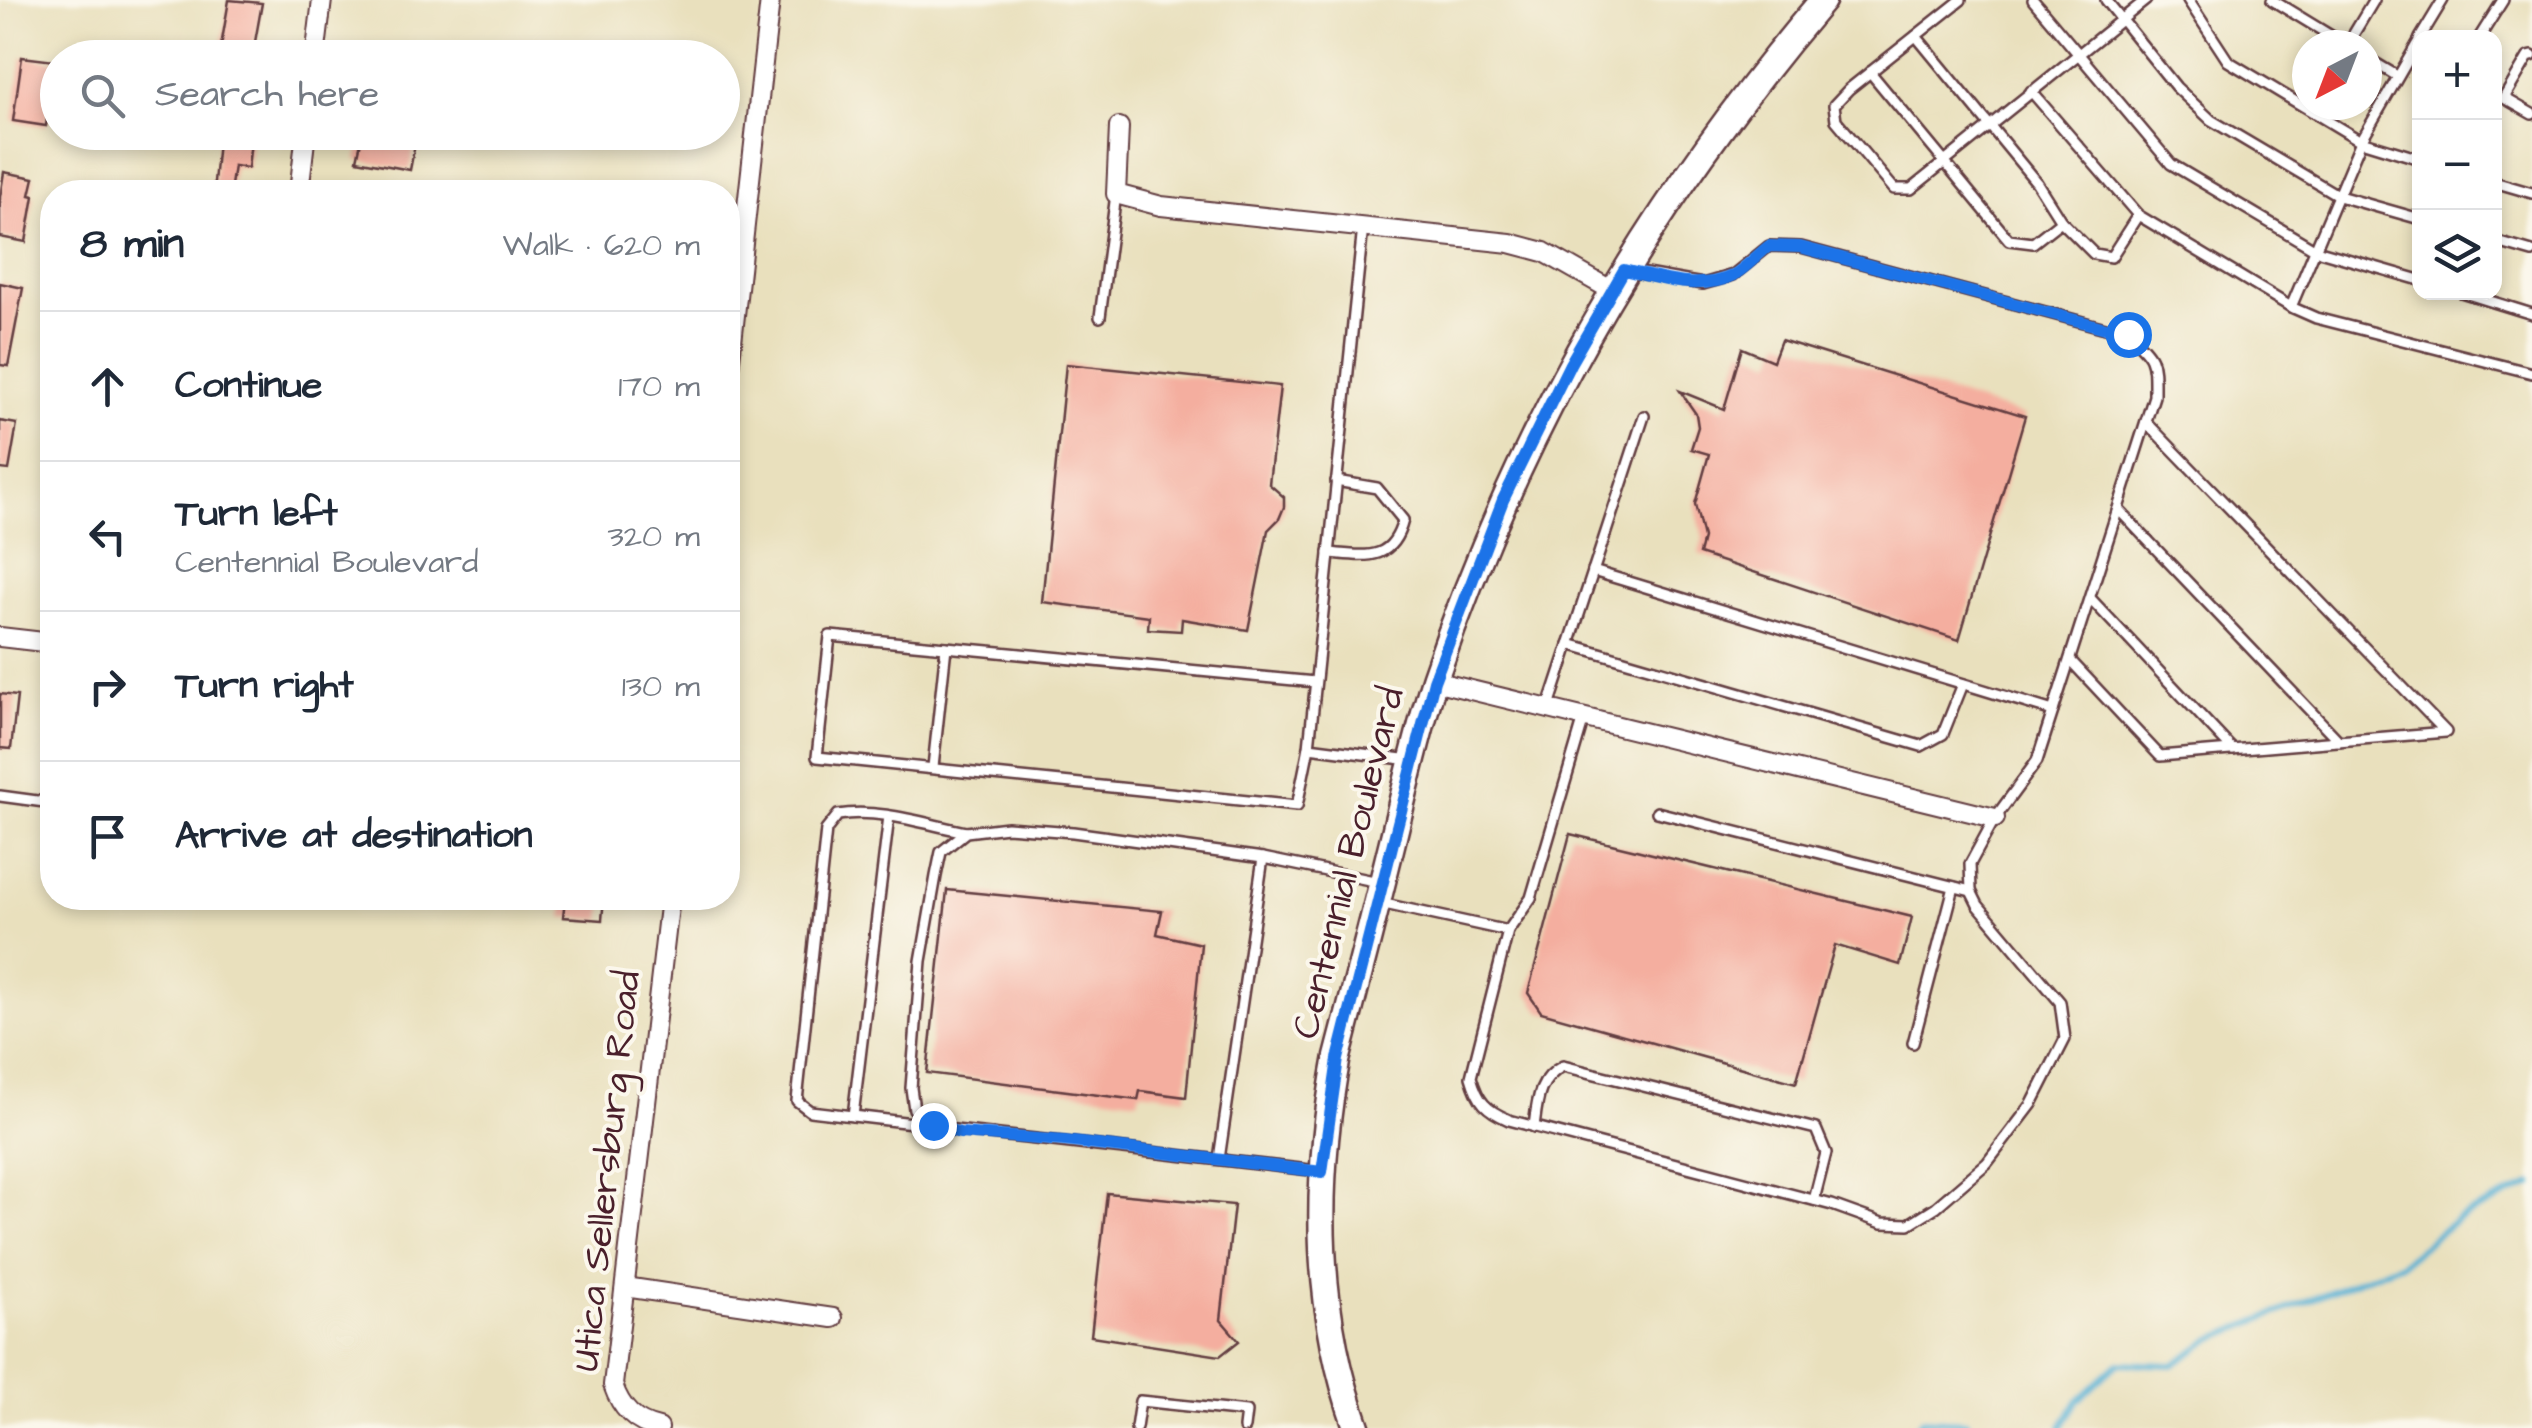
<!DOCTYPE html>
<html lang="en">
<head>
<meta charset="utf-8">
<style>
  :root { --surface:#fff; --page:#f2f2f3; --text:#1f2937; --muted:#747a83; --line:#e0e1e3 }
  body { margin:0; font-family:"Architects Daughter",sans-serif; background:var(--page); color:var(--text) }
  .controls { position:absolute; right:30px; top:30px; display:grid; overflow:hidden; border-radius:20px; box-shadow:0 5px 15px #0003 }
  .controls button { width:90px; height:90px; display:grid; place-items:center; padding:0; border:0; border-bottom:2px solid var(--line); background:var(--surface); color:var(--text); font:50px sans-serif }
  .compass { position:absolute; left:2292px; top:30px; width:90px; height:90px; border-radius:50%; background:var(--surface); box-shadow:0 5px 15px #0003; rotate:222deg }
  .stop { position:absolute; width:30px; height:30px; margin:-22px; border:8px solid #1a73e8; border-radius:50%; background:#fff }
  .stop.end { background:#1a73e8; border-color:#fff; box-shadow:0 2px 10px #0008 }
  .list { margin:0; padding:0; list-style:none }
  h2 { display:flex; justify-content:space-between; align-items:center; height:130px; margin:0; padding:0 40px; font-size:42px }
  h2 small { font-size:32px; font-weight:400; color:var(--muted) }
  .list li { display:grid; grid-template-columns:65px 1fr auto; gap:30px; align-items:center; box-sizing:border-box; height:150px; padding:0 40px; border-top:2px solid var(--line) }
  .list b { display:block; font-size:38px; white-space:nowrap }
  .list p { margin:0; font-size:32px; white-space:nowrap; color:var(--muted) }
  .list em { font-size:32px; font-style:normal; color:var(--muted) }
  .icon { flex:none; width:55px; height:55px; fill:none; stroke:currentColor; stroke-width:2; stroke-linecap:round; stroke-linejoin:round }
  .map { position:relative; flex:none; width:2532px; height:1428px; overflow:hidden }
  .search { position:absolute; background:var(--surface); box-shadow:0 5px 15px #0003; left:40px; top:40px; width:700px; height:110px; display:flex; align-items:center; gap:25px; box-sizing:border-box; padding:0 35px; border-radius:55px; color:var(--muted); font-size:38px }
  .panel { position:absolute; background:var(--surface); box-shadow:0 5px 15px #0003; left:40px; top:180px; width:700px; height:730px; border-radius:40px }
  .map>svg:first-child { display:block }
</style>
</head>
<body>
<div class="map">
<svg width="2532" height="1428" viewBox="0 0 2532 1428">
  <rect width="100%" height="100%" fill="#fbf7ec"/>
  <filter id="ink" filterUnits="userSpaceOnUse"><feTurbulence type="fractalNoise" baseFrequency=".01" numOctaves="2"/><feDisplacementMap in="SourceGraphic" scale="20" xChannelSelector="R" yChannelSelector="G"/><feConvolveMatrix kernelMatrix="1 2 1 2 8 2 1 2 1" color-interpolation-filters="sRGB"/></filter>
  <filter id="wash" filterUnits="userSpaceOnUse"><feTurbulence type="fractalNoise" baseFrequency=".0048" numOctaves="4" result="noise"/><feDisplacementMap in="SourceGraphic" scale="40" xChannelSelector="R" yChannelSelector="G"/><feGaussianBlur stdDeviation="2.25" result="paint"/><feColorMatrix in="noise" values="0 0 0 0 0 0 0 0 0 0 0 0 0 0 0 0 0 1.4 0 .05"/><feComposite in="paint" operator="in"/></filter>
  <g filter="url(#wash)">
    <rect width="100%" height="100%" fill="#e9e0bd"/>
    <g fill="none" stroke-linecap="round" stroke-linejoin="round">
      <g stroke="#55b0d3" stroke-width="6">
        <polyline points="1916,1428 1922,1420 1967,1422 1970,1428"/>
        <polyline points="2061,1428 2077,1401 2118,1363 2173,1365 2212,1339 2402,1263 2457,1219 2532,1184"/>
      </g>
    </g>
    <g id="blocks">
      <g fill="#f4ae9f">
        <polygon points="229,0 262,3 253,53 248,52 247,58 219,58"/>
        <polygon points="22,57 55,61 46,126 13,121"/>
        <polygon points="219,132 252,132 248,168 234,166 230,192 213,192"/>
        <polygon points="363,132 405,132 404,136 416,139 410,170 357,160"/>
        <polygon points="4,172 34,178 30,195 34,196 26,242 0,237 0,197"/>
        <polygon points="0,283 23,288 8,366 0,365"/>
        <polygon points="1781,340 2025,416 1959,640 1699,554 1703,538 1695,504 1709,454 1691,449 1698,427 1696,414 1680,391 1724,409 1742,348 1773,361"/>
        <polygon points="1066,364 1280,386 1269,484 1284,497 1284,507 1279,519 1268,530 1248,630 1182,619 1181,631 1148,629 1149,616 1042,602"/>
        <polygon points="0,421 17,424 9,470 0,469"/>
        <polygon points="0,694 17,696 11,749 0,748"/>
        <polygon points="1570,834 1912,917 1900,965 1835,945 1796,1083 1541,1012 1528,993"/>
        <polygon points="947,890 1162,911 1157,934 1201,944 1186,1097 1140,1091 1138,1100 927,1073"/>
        <polygon points="565,898 604,898 602,920 563,917"/>
        <polygon points="1107,1193 1234,1205 1221,1320 1239,1341 1220,1356 1091,1336"/>
      </g>
    </g>
  </g>
  <g filter="url(#ink)">
    <use href="#blocks" fill-opacity="0" stroke="#623c41" stroke-width="2.5"/>
    <g fill="none" stroke-linecap="round" stroke-linejoin="round">
      <defs>
        <g id="lane">
          <polyline points="1961,0 1849,89 1834,105 1836,120 1894,189 1911,189 2146,0"/>
          <polyline points="2033,0 2171,164 2316,250 2420,280"/>
          <polyline points="2106,0 2176,87 2211,120 2339,196 2420,219"/>
          <polyline points="2188,0 2228,61 2361,141 2420,159"/>
          <polyline points="2272,0 2346,45"/>
          <polyline points="1916,36 2037,183 2061,221"/>
          <polyline points="2420,38 2443,0"/>
          <polyline points="2479,38 2503,0"/>
          <polyline points="2347,45 2374,0"/>
          <polyline points="2532,56 2528,57 2504,98 2532,114"/>
          <polyline points="2367,58 2397,76"/>
          <polyline points="1870,72 2009,240 2033,243 2061,221 2094,254 2111,257 2138,215"/>
          <polyline points="2031,91 2138,215 2291,307 2316,318 2532,373"/>
          <polyline points="2494,182 2532,193"/>
          <polyline points="2494,241 2532,252"/>
          <polyline points="2461,292 2532,314"/>
          <polyline points="2291,307 2361,141 2420,39"/>
          <polyline points="1100,317 1116,194"/>
          <polyline points="2118,509 2339,741"/>
          <path d="M 1329,553 C 1365,556 1392,563 1403,520 L 1377,488 L 1336,481"/>
          <polyline points="1593,571 2053,711"/>
          <polyline points="2090,598 2233,750"/>
          <polyline points="1569,644 1921,746 1943,734 1963,684"/>
          <polyline points="2070,660 2160,756 2446,732 2146,422"/>
          <polyline points="1315,682 830,636 817,757 1297,806 1309,747 1363,227"/>
          <polyline points="1548,709 1644,416"/>
          <polyline points="1309,747 1410,760"/>
          <polyline points="933,767 946,647"/>
          <polyline points="0,796 52,803"/>
          <polyline points="1657,812 1971,891"/>
          <path d="M 1380,903 L 1508,931 L 1471,1077 C 1478,1102 1486,1110 1509,1120 L 1832,1205 L 1882,1223 L 1909,1224 L 1936,1207 L 1987,1163 L 2032,1104 L 2065,1039 L 2060,1002 L 1978,905 L 1971,891 L 1970,864 L 1995,818 L 2037,761 L 2154,396 C 2154,361 2156,357 2128,334 L 1801,247 L 1769,246 L 1733,275 L 1703,284 L 1629,271"/>
          <polyline points="1508,931 1531,898 1584,718"/>
          <polyline points="1913,1043 1954,887"/>
          <polyline points="853,1116 889,816"/>
          <path d="M 930,1125 L 810,1111 L 797,1101 L 826,830 L 838,815 C 879,808 925,824 966,832"/>
          <path d="M 1534,1127 C 1537,1102 1538,1079 1563,1066 L 1816,1129 L 1826,1153 L 1814,1200"/>
          <polyline points="1219,1159 1263,858"/>
          <polyline points="1319,1171 937,1128 914,1109 911,1088 921,961 936,876 941,852 966,832 1007,827 1073,832 1263,858 1379,882"/>
          <polyline points="1136,1428 1140,1401 1246,1412 1244,1428"/>
        </g>
        <g id="street">
          <polyline points="315,58 322,0"/>
          <polyline points="1119,127 1116,194 1161,206 1510,243 1544,252 1611,290"/>
          <polyline points="299,192 306,132"/>
          <polyline points="728,378 770,0"/>
          <polyline points="0,637 52,643"/>
          <polyline points="1434,681 1995,818"/>
          <polyline points="625,1287 833,1318"/>
          <path d="M 659,1428 C 634,1423 621,1408 613,1385 L 670,898"/>
        </g>
        <path id="secondary" d="M 1357,1428 C 1314,1308 1314,1183 1337,1059 C 1356,986 1375,913 1393,839 C 1406,785 1418,731 1435,678 C 1520,427 1651,201 1823,0"/>
      </defs>
      <use href="#lane" stroke="#623c41" stroke-width="14"/>
      <use href="#street" stroke="#623c41" stroke-width="22"/>
      <use href="#secondary" stroke="#623c41" stroke-width="30"/>
      <use href="#lane" stroke="#fff" stroke-width="9"/>
      <use href="#street" stroke="#fff" stroke-width="18"/>
      <use href="#secondary" stroke="#fff" stroke-width="25"/>
    </g>
  </g>
  <g fill="none" stroke-linecap="round" stroke-linejoin="round" filter="url(#ink)">
    <path stroke="#1a73e8" stroke-width="12" d="M 933,1125 L 960,1133 L 1065,1141 L 1322,1172 L 1338,1059 L 1434,681 L 1503,500 L 1570,364 L 1624,270 C 1658,278 1697,292 1732,276 C 1745,269 1757,255 1769,246 L 1800,247 L 2128,334"/>
  </g>
  <g text-anchor="middle" dominant-baseline="central" stroke-width="8" stroke-linejoin="round" paint-order="stroke">
    <g font-size="38" fill="#4a1f2b" stroke="#fbf7ec">
      <text transform="translate(1349 863) rotate(-76)">Centennial Boulevard</text>
      <text transform="translate(607 1171) rotate(-84)">Utica Sellersburg Road</text>
    </g>
  </g>
</svg>
<div class="controls">
<button>+</button>
<button>−</button>
<button><svg class="icon" aria-label="layers" viewBox="0 0 24 24"><path d="M12 4l9 5-9 5-9-5zM3 14l9 5 9-5"/></svg></button>
</div>
<svg class="compass" viewBox="-18 -18 36 36"><path d="M0-13l5 13h-10z" fill="#e53935"/><path d="M0 13l5-13h-10z" fill="#747a83"/></svg>
<div class="stop" style="left:2128px;top:334px"></div>
<div class="stop end" style="left:933px;top:1125px"></div>
<div class="search"><svg class="icon" aria-label="search" viewBox="0 0 24 24"><circle cx="10" cy="10" r="6"/><path d="M15 15l6 6"/></svg>Search here</div>
<section class="panel">
<h2>8 min<small>Walk · 620 m</small></h2>
<ul class="list">
<li><svg class="icon" aria-label="ahead" viewBox="0 0 24 24"><path d="M12 20V5M6 11l6-6 6 6"/></svg><div><b>Continue</b></div><em>170 m</em></li>
<li><svg class="icon" aria-label="left" viewBox="0 0 24 24"><path d="M17 20v-9H6M10 6l-5 5 5 5"/></svg><div><b>Turn left</b><p>Centennial Boulevard</p></div><em>320 m</em></li>
<li><svg class="icon" aria-label="right" viewBox="0 0 24 24"><path d="M7 20v-9h11M14 6l5 5-5 5"/></svg><div><b>Turn right</b></div><em>130 m</em></li>
<li><svg class="icon" aria-label="arrive" viewBox="0 0 24 24"><path d="M6 21V4h12l-3 4 3 4H6"/></svg><div><b>Arrive at destination</b></div></li>
</ul>
</section>
</div>
</body>
</html>
